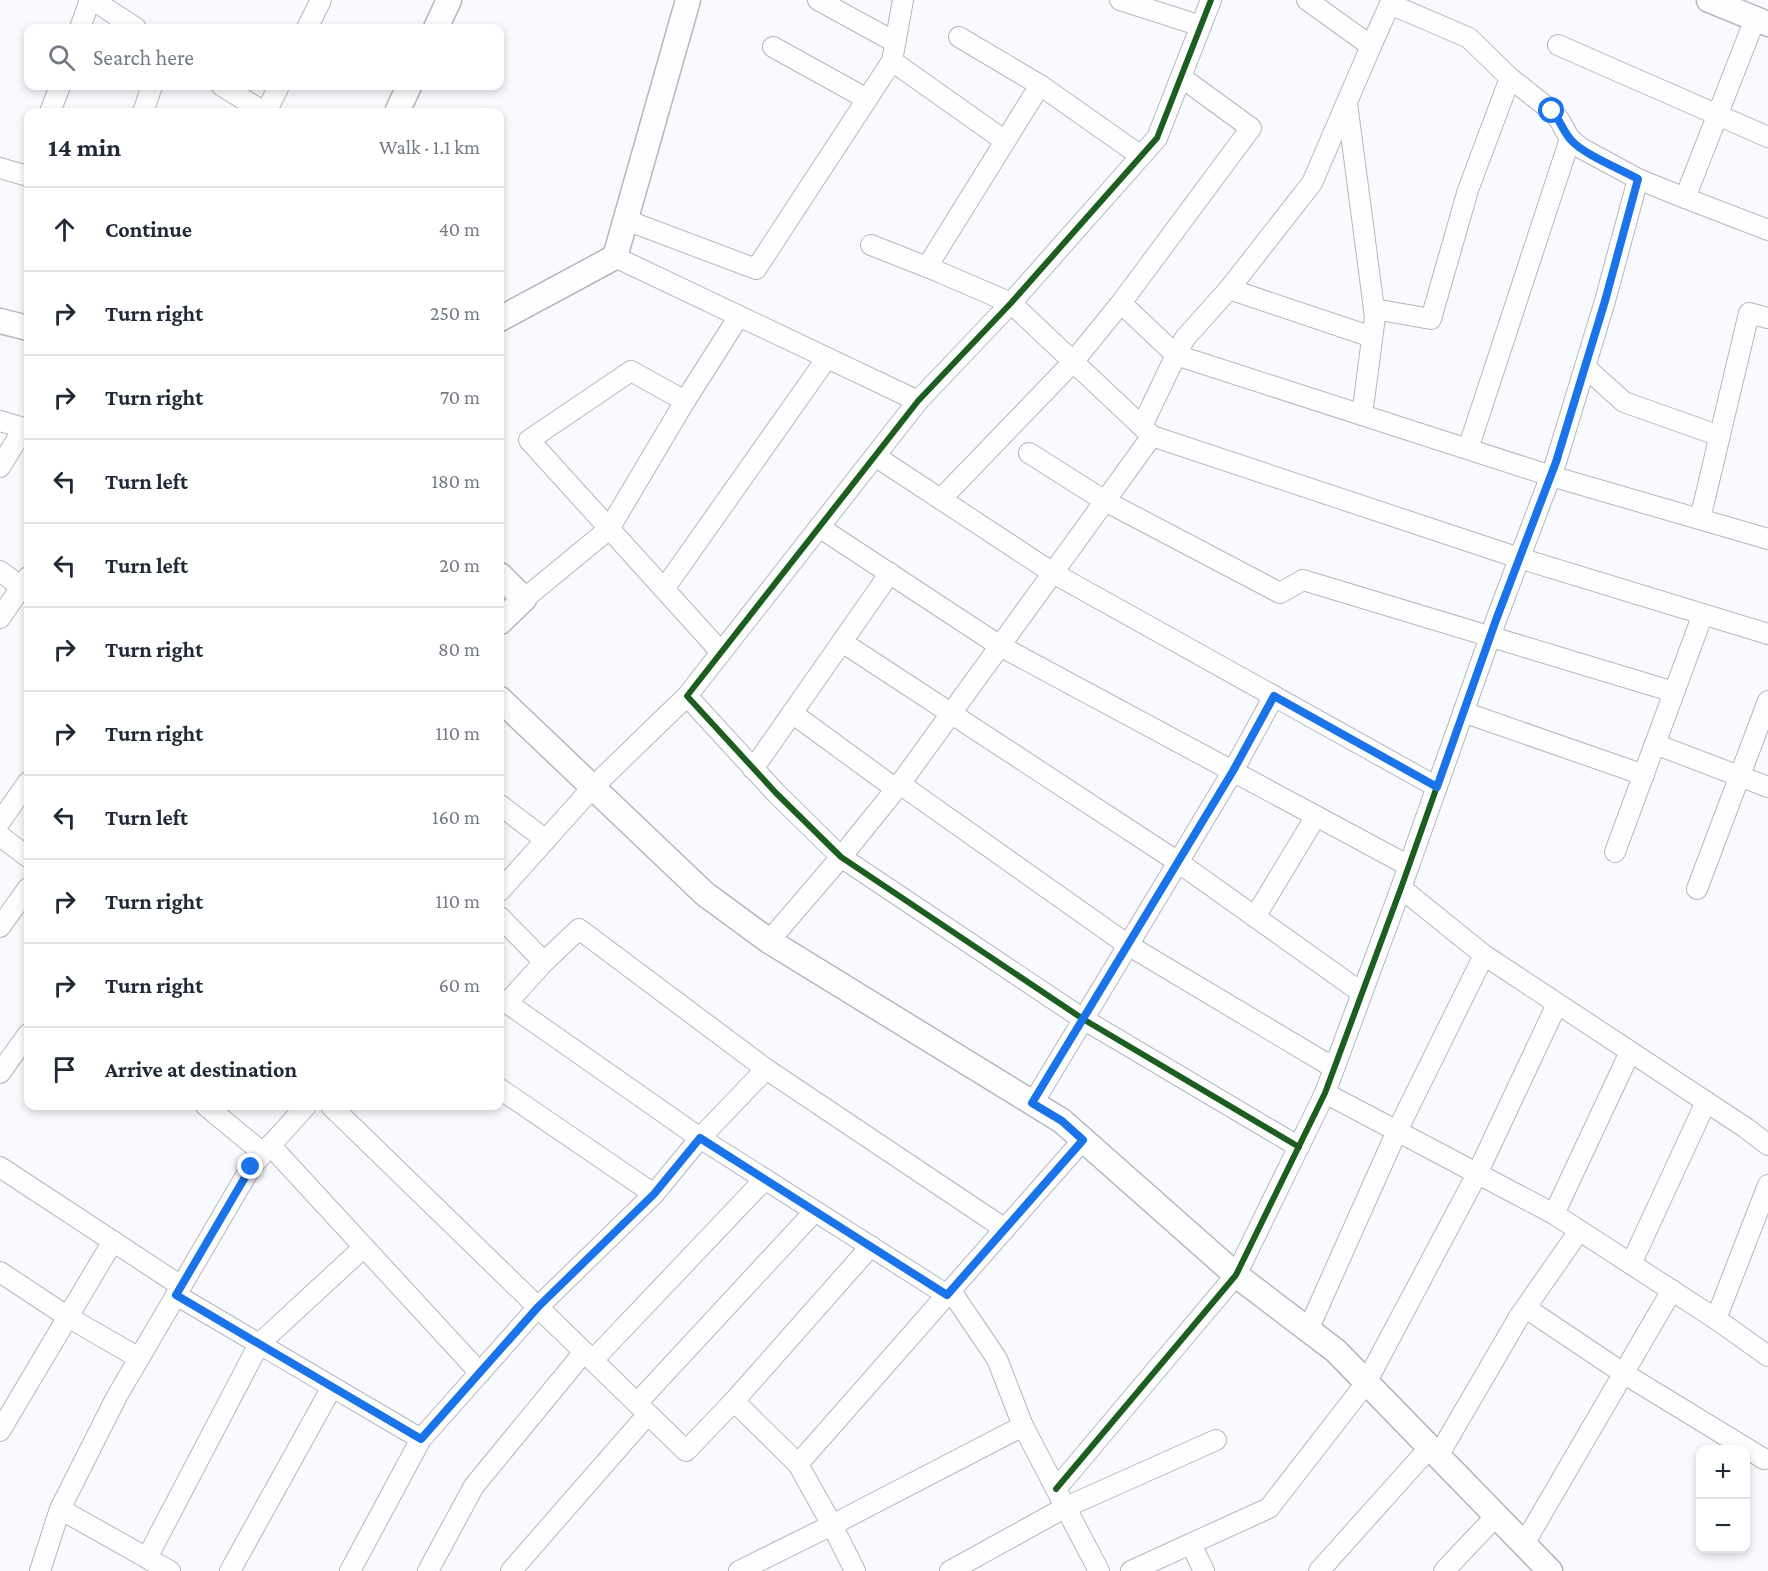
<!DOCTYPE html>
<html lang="en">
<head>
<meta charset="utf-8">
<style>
  :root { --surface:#fff; --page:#f6f6f7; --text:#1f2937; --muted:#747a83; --line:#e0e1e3 }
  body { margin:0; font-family:"Crimson Pro",serif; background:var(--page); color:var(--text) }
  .controls { position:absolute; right:18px; bottom:18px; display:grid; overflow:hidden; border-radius:12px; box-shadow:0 3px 9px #0003 }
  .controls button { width:54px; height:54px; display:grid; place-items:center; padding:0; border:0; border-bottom:2px solid var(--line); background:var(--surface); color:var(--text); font:30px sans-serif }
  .stop { position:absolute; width:18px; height:18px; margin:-14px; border:4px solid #1a73e8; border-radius:50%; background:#fff }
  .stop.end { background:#1a73e8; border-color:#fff; box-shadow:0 2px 6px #0008 }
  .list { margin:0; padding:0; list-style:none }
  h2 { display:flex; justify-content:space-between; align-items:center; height:78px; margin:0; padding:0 24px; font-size:26px }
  h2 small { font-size:20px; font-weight:400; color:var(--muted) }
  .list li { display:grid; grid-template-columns:39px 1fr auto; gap:18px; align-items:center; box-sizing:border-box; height:84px; padding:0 24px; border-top:2px solid var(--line) }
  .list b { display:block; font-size:22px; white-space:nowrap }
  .list em { font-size:20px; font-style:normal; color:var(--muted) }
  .icon { flex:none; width:33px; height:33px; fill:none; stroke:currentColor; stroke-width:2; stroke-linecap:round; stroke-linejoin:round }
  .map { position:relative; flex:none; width:1768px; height:1571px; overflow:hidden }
  .search { position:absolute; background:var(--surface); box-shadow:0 3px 9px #0003; left:24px; top:24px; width:480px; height:66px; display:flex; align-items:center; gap:15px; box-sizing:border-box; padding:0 21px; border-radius:12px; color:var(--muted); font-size:22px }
  .panel { position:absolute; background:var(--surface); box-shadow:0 3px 9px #0003; left:24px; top:108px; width:480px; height:1002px; border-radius:12px }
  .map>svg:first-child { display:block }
</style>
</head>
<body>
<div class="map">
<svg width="1768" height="1571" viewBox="0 0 1768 1571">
  <rect width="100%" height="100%" fill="#f9fafd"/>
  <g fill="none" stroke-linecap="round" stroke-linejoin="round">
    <defs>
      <g id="minor">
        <polyline points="93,0 136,28"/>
        <polyline points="818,0 895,42"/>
        <polyline points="1120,0 1201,26"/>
        <polyline points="1211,0 1157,138 1011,303 918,401 687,696 776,793 841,857 1083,1019 1299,1147"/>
        <polyline points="1755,19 1685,198 1768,230"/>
        <polyline points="80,28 90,0"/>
        <polyline points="307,28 321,0"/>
        <polyline points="959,37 1040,85 1141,156"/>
        <polyline points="1558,45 1768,137"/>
        <polyline points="1371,46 1390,4 1469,38 1510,78 1552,111 1560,121 1570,139 1581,148 1638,179 1685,198"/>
        <polyline points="773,47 867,99"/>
        <polyline points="892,61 1005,141"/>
        <polyline points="1181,77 1251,128 1121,303 1176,355 1185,338 1229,289 1312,183 1371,46 1307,0"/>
        <polyline points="222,86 264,112"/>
        <polyline points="1347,103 1375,317 1362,415"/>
        <polyline points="50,112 60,86"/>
        <polyline points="143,112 152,86"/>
        <polyline points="266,112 279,86"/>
        <polyline points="0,168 28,176"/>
        <polyline points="626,220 756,269 892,61 903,0"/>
        <polyline points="871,245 937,271 1011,303 1152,436 1519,558 1768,634"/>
        <polyline points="615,257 918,401"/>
        <polyline points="927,267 1040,85"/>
        <polyline points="1229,289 1372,337"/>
        <polyline points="1374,309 1431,319 1468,190 1510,78"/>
        <polyline points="1585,367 1624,402 1720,436"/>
        <polyline points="685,401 631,371 529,440 721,652"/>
        <polyline points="0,421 24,428 0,467"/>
        <polyline points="1142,426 1176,355 1551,476 1768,539"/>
        <polyline points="1468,449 1570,139"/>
        <polyline points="1029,453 1105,501 1280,593 1303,580 1674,692"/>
        <polyline points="875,456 1053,573 1437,787"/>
        <polyline points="941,499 1073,362 1121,303"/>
        <polyline points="1700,519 1749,313 1768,318"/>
        <polyline points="819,527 1000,646 1409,866"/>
        <polyline points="0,571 28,592"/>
        <polyline points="664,589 827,358"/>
        <polyline points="524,599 609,529 685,401 739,316"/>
        <polyline points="0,618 28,577"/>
        <polyline points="842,642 1178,862 1362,993"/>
        <polyline points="1463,712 1644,775"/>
        <polyline points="792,713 896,789"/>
        <polyline points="1655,744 1768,787"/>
        <polyline points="753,769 890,573"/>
        <polyline points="900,784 1128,945 1334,1068"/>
        <polyline points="500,805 546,840"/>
        <polyline points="0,822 28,782"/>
        <polyline points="0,836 28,857"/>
        <polyline points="1615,852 1703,614"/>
        <polyline points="1401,888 1484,955 1746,1128 1768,1145"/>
        <polyline points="1697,889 1768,701"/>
        <polyline points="500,891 593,787 687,696"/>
        <polyline points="500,917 544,962 579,929 766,1069"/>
        <polyline points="1255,917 1316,816"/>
        <polyline points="0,927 28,888"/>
        <polyline points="769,941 841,857 900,784 1152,436"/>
        <polyline points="544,962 507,1003 700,1138 947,1295"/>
        <polyline points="0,1073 28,1034"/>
        <polyline points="500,1089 654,1194"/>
        <polyline points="1325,1093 1554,1214 1716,1319 1768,1185"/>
        <polyline points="1033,1103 1233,771 1274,696"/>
        <polyline points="206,1106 263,1153"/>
        <polyline points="331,1106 686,1451 734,1401 798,1464"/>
        <polyline points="1083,1140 798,1464 832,1525 1023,1426 1099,1571"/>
        <polyline points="270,1145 480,1373"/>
        <polyline points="0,1167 181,1286"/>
        <polyline points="1554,1214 1630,1052"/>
        <polyline points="1631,1264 1706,1102"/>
        <polyline points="0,1272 68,1317 139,1358"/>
        <polyline points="951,1291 997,1359 1023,1426"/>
        <polyline points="176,1295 421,1439"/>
        <polyline points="1526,1308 1623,1373 1764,1459"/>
        <polyline points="1716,1319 1768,1356"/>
        <polyline points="1308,1330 1397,1131 1484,955"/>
        <polyline points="593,1360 765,1179"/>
        <polyline points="734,1401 871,1246"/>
        <polyline points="637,1403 815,1211"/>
        <polyline points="0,1431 113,1241"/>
        <polyline points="1438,1456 1519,1317 1579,1231"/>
        <polyline points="1056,1489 1236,1275 1325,1093 1401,888 1496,620 1556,462 1605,301 1638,179"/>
        <polyline points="60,1509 170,1571"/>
        <polyline points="1191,1544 1204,1571"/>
        <polyline points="1524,1544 1672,1290"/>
        <polyline points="147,1558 259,1344 364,1247"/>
        <polyline points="40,1571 60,1509 117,1396 251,1167 306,1106"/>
        <polyline points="230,1571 332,1387"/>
        <polyline points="350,1571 421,1439 538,1307 654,1194 700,1138 766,1069 1005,1229"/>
        <polyline points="428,1571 474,1486 584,1352"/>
        <polyline points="511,1571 648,1414"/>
        <polyline points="739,1571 832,1525 855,1571"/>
        <polyline points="950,1571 1066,1507 1216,1440"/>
        <polyline points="1131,1571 1269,1508 1366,1383 1477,1174 1557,1004"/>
        <polyline points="1319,1571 1430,1447"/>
        <polyline points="1444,1571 1496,1516"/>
      </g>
      <g id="tertiary">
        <polyline points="1709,0 1768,24"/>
        <polyline points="436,28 449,0"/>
        <polyline points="397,112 409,86"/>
        <polyline points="500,319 615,257 688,0"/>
        <polyline points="0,321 28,328"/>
        <polyline points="500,575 524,599 500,622"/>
        <polyline points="500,699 705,894 769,941 1062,1121 1236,1275 1336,1351 1550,1571"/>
      </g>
    </defs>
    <use href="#minor" stroke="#b6b7be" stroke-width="22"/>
    <use href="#tertiary" stroke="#b6b7be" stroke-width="27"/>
    <use href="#minor" stroke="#fefeff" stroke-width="20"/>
    <use href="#tertiary" stroke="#fefeff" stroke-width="24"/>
    <defs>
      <g id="cycleway">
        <polyline points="1211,0 1157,138 1011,303 918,401 687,696 776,793 841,857 1083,1019 1299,1147"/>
        <polyline points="1056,1489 1236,1275 1325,1093 1401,888 1496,620 1556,462 1605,301 1638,179"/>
      </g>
    </defs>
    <use href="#cycleway" stroke="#fff" stroke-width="10"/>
    <use href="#cycleway" stroke="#1b5e20" stroke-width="6"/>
  </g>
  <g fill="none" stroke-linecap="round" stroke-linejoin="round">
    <path stroke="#1a73e8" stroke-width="8" d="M 251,1167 L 176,1295 L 421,1439 L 538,1307 L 654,1194 L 700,1138 L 947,1295 L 1083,1140 L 1062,1121 L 1032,1103 L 1233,771 L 1274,696 L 1437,787 L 1496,620 L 1556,462 L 1605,301 L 1638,179 C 1620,169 1583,154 1571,140 C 1563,131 1560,120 1552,111"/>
  </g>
</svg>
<div class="controls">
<button>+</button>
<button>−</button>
</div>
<div class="stop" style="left:1552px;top:111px"></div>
<div class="stop end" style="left:251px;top:1167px"></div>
<div class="search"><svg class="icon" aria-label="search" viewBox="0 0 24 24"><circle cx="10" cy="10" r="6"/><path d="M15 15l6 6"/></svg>Search here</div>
<section class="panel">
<h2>14 min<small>Walk · 1.1 km</small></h2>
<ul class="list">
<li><svg class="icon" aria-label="ahead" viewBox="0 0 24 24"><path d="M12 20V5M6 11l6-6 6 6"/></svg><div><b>Continue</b></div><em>40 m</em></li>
<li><svg class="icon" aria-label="right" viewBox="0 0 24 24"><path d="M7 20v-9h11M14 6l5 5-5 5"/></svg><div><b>Turn right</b></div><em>250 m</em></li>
<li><svg class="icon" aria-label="right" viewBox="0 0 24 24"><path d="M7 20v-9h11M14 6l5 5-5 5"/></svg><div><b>Turn right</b></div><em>70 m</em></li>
<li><svg class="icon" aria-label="left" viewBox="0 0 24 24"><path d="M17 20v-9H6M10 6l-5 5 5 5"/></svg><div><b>Turn left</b></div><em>180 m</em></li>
<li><svg class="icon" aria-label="left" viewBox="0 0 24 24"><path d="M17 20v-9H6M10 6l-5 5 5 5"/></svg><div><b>Turn left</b></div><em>20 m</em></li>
<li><svg class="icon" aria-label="right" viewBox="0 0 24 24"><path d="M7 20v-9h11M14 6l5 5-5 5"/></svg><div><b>Turn right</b></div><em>80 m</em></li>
<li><svg class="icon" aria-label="right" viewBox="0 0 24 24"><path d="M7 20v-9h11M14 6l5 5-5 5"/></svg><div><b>Turn right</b></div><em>110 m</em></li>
<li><svg class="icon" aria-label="left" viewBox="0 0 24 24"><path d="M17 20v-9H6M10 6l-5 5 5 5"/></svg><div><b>Turn left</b></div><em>160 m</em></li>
<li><svg class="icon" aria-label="right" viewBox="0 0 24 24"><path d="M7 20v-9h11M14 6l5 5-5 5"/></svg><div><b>Turn right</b></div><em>110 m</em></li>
<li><svg class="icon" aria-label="right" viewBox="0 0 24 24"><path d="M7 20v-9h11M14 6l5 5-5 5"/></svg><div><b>Turn right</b></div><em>60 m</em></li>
<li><svg class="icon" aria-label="arrive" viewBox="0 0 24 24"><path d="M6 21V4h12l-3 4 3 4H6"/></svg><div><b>Arrive at destination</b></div></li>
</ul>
</section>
</div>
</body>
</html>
